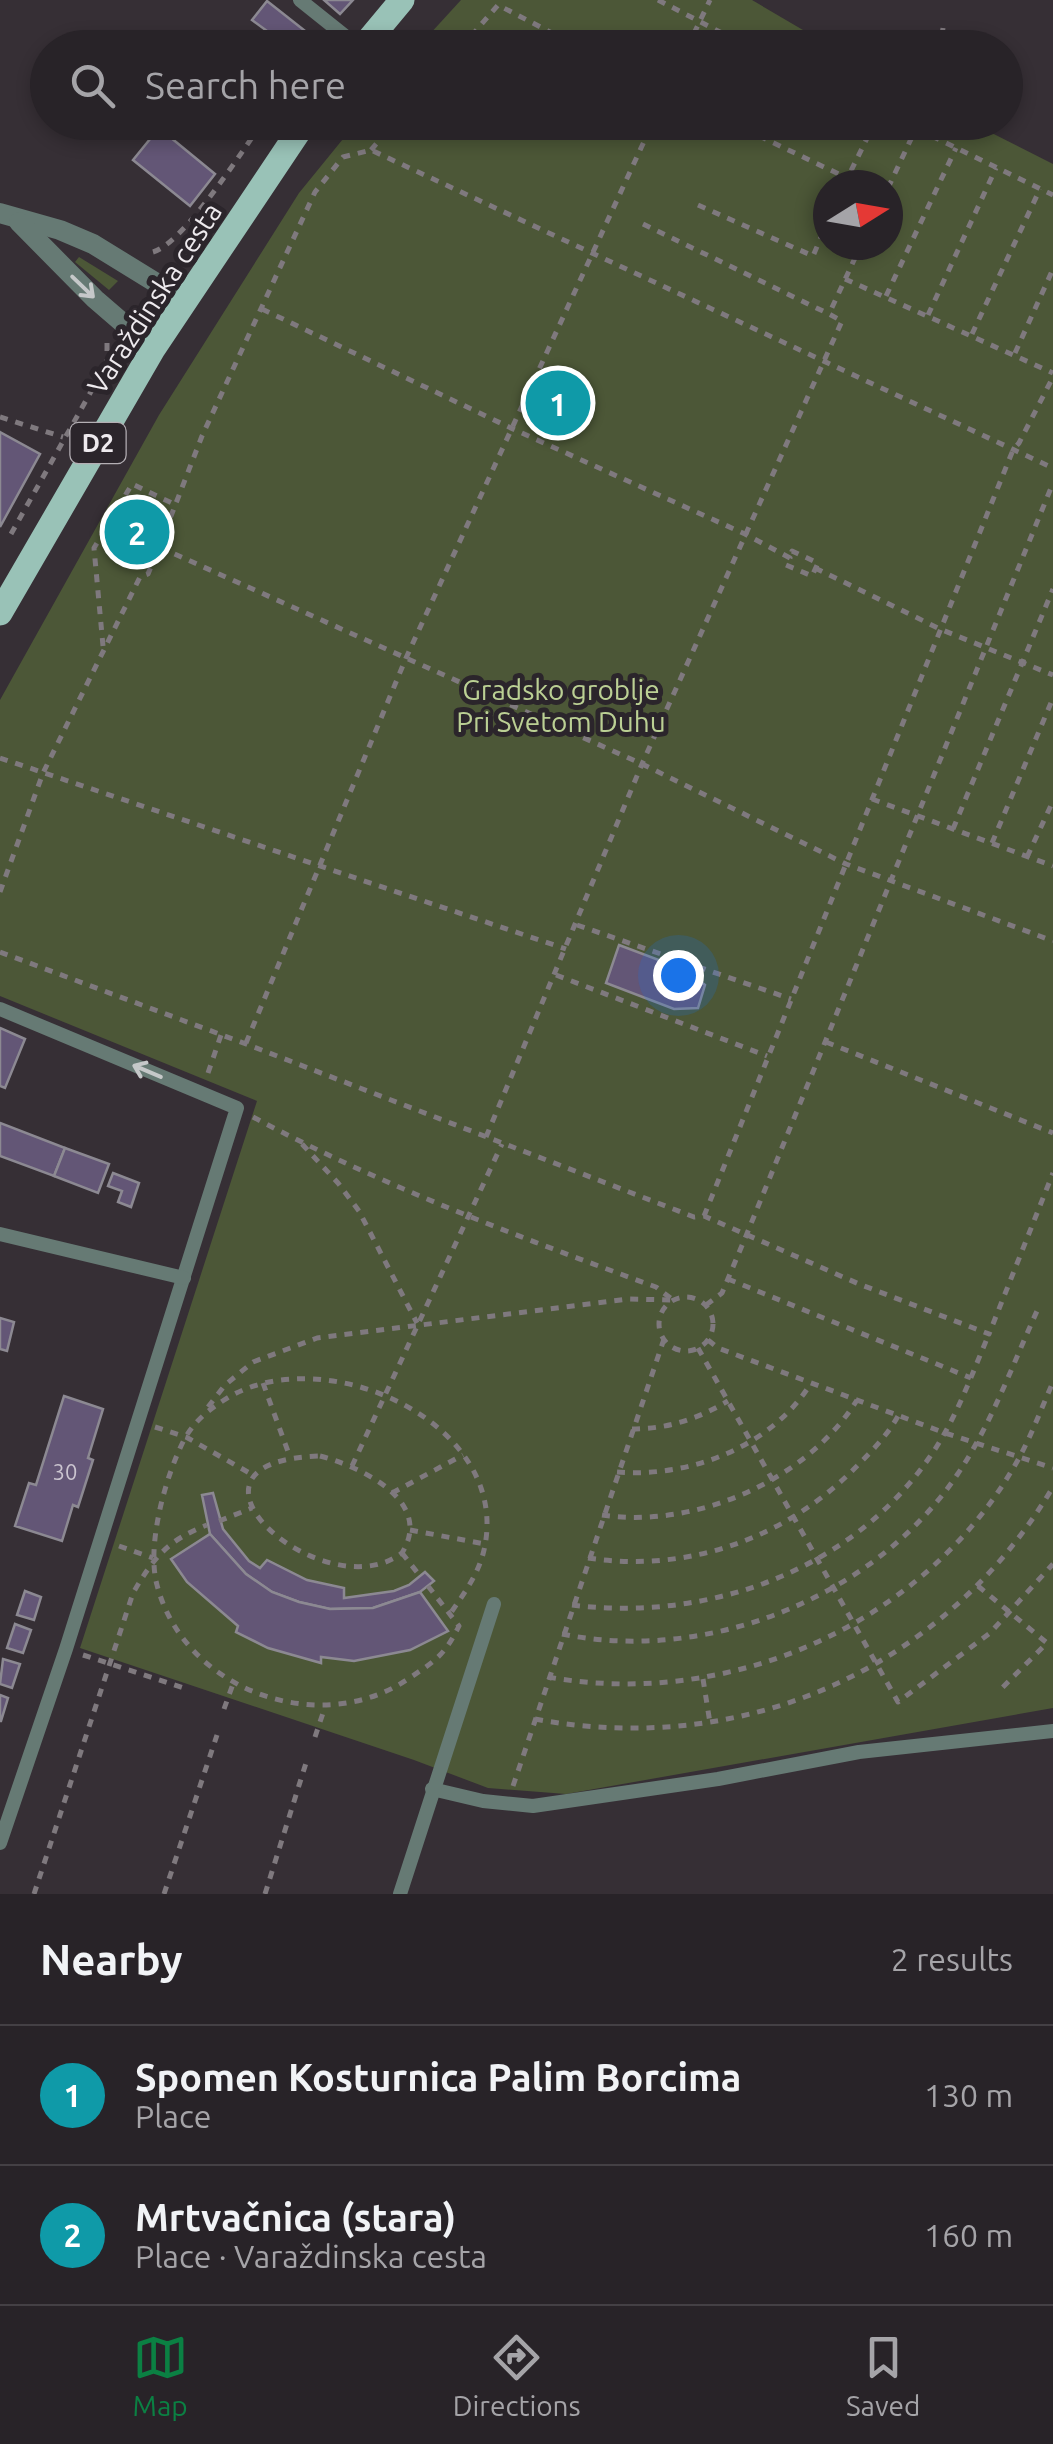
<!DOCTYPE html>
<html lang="en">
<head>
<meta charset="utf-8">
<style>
  :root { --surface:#282328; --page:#302b30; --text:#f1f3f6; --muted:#a5a4a8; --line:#444045; --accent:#0b8043 }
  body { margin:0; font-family:Ubuntu,sans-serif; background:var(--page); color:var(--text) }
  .compass { position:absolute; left:813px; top:170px; width:90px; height:90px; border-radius:50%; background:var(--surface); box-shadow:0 5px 15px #0003; rotate:79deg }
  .you { position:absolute; left:678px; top:975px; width:35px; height:35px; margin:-25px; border:8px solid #fff; border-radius:50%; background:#1a73e8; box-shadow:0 0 0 15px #1a73e833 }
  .badge { display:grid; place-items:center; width:65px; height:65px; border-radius:50%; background:var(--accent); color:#fff; font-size:32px; font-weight:700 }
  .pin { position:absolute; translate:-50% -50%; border:5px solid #fff; box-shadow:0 2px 10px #0006 }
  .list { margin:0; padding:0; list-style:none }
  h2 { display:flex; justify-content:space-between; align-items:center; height:130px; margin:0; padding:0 40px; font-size:42px }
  h2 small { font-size:32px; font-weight:400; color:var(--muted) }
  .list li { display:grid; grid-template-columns:65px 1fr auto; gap:30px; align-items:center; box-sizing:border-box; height:140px; padding:0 40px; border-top:2px solid var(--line) }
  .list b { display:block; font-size:38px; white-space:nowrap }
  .list p { margin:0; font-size:32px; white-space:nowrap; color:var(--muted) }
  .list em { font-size:32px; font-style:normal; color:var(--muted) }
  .icon { flex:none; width:55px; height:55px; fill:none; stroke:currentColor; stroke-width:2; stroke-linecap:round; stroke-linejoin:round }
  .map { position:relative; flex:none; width:1053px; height:1894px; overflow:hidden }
  .search { position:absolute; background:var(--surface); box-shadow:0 5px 15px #0003; left:30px; right:30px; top:30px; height:110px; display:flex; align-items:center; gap:25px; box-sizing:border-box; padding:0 35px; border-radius:55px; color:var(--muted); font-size:38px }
  .sheet { height:410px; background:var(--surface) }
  nav { display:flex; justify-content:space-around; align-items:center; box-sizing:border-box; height:140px; border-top:2px solid var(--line); background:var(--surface); font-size:28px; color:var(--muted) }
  nav a { display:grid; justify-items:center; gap:5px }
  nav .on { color:var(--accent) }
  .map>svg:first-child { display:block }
</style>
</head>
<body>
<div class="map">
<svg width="1053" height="1894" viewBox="0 0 1053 1894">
  <rect width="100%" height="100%" fill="#362f35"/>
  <g fill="#4c5737" fill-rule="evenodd">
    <polygon points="461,0 752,0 832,47 418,47"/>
    <path d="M 356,123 L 972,123 L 1053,164 L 1053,1708 L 566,1794 L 488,1788 L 414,1760 L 80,1648 L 257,1101 L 0,996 L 0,700 L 159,415 L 299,193 ZM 828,185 L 888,185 L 888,245 L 828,245 Z"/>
    <polygon points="79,257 118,281 109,290 75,262"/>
  </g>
  <g fill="#635676" stroke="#8c8992" stroke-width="2.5">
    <polygon points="324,0 353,0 340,14"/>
    <polygon points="267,1 314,38 307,48 254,48 267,31 252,20"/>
    <polygon points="184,122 205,122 196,133"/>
    <polygon points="159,128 215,174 190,206 133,160"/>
    <polygon points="0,432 40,454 0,527"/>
    <polygon points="131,498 169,517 144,566 106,547"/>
    <polygon points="619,945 688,971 705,985 698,1008 674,1009 606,983"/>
    <polygon points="0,1028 25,1039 5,1088 0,1086"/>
    <polygon points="0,1123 65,1148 54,1176 0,1156"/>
    <polygon points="65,1148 109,1164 98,1193 54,1176"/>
    <polygon points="113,1173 139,1183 131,1207 118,1202 122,1191 108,1186"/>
    <polygon points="0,1318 14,1322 7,1351 0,1349"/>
    <polygon points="64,1396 103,1409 88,1458 93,1460 78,1507 73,1505 62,1541 15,1526 29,1483 36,1485"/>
    <polygon points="213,1493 223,1529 249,1561 260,1568 267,1560 307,1580 344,1588 344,1598 394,1591 409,1585 425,1572 434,1581 420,1592 373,1608 330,1609 299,1602 272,1592 246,1574 210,1534 202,1495"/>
    <polygon points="210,1534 246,1574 272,1592 299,1602 330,1609 373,1608 420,1592 448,1631 410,1650 354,1661 321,1657 321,1663 268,1648 236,1632 238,1626 187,1582 171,1559"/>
    <polygon points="25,1591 41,1597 34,1620 17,1615"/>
    <polygon points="15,1624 31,1630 23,1653 7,1648"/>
    <polygon points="3,1659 20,1664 12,1688 0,1684"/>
    <polygon points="0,1695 8,1698 1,1721 0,1721"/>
  </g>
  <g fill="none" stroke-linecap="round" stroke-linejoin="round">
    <g stroke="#7f797e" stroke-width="5" stroke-dasharray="8 8" stroke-linecap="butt">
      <polyline points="658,0 751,48"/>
      <polyline points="461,48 498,5 581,48"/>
      <polyline points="687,48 710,0"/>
      <polyline points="940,48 943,28"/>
      <polyline points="730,122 847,178"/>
      <polyline points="903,122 1053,195"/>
      <polyline points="371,150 395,122"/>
      <polyline points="844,185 875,122"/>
      <polyline points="888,188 919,122"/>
      <polyline points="698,205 813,256 828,221"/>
      <polyline points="643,224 829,314"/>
      <path d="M 153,252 C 184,243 241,152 263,122"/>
      <polyline points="845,279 1053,373"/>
      <polyline points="886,296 956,148"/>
      <polyline points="262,309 513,429 745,534 790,558 786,565 812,576 818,563 792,551 790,558"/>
      <polyline points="928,315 996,168"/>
      <polyline points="972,334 1040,189"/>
      <polyline points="1015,353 1053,269"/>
      <polyline points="0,417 63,437"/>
      <polyline points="11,534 107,363 107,340"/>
      <polyline points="159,547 202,436 315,192 343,157 371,150 1053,468"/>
      <polyline points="815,568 940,629 1053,675"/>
      <polyline points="103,646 94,548 132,484 176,505"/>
      <polyline points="0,758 566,949"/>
      <polyline points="872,799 1053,866"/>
      <polyline points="953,829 1053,589"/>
      <polyline points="992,843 1053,698"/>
      <polyline points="1027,857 1053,801"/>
      <polyline points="0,892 43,773 140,577 148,574 159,547 642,764 846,864 1053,941"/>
      <polyline points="577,925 791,999"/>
      <polyline points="0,952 246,1044 694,1217 704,1216 859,1284 989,1334 1053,1173"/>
      <polyline points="556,975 767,1056"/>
      <polyline points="826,1042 1053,1133"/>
      <polyline points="246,1043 406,658 653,122"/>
      <polyline points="208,1073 221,1035"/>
      <path d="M 253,1117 C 382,1186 519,1237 656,1287 L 673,1300"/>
      <polyline points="486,1137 642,764 842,321 829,314 861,245"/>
      <polyline points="302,1144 338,1183 359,1211 417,1323"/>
      <polyline points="704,1216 1013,450 1019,443 1053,377"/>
      <polyline points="728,1279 971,1378"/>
      <circle cx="686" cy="1324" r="27"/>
      <polyline points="706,1305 722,1293 746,1236 1053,483"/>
      <polyline points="708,1340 718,1348 945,1433 1053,1468"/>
      <polyline points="698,1348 898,1702 990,1633 1053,1564"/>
      <polyline points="263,1383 290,1457"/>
      <polyline points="208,1407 225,1385 253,1362 317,1338 628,1299 674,1300"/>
      <polyline points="155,1427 186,1437 253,1475"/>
      <path d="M 632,1429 C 667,1429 698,1419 728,1401"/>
      <path d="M 320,1456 C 358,1466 435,1500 402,1553 C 324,1612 151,1461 320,1456 Z"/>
      <polyline points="352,1466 502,1144"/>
      <path d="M 617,1472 C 689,1478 772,1447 811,1383"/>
      <polyline points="392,1493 463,1455"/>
      <path d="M 602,1515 C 694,1529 807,1481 857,1400"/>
      <polyline points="219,1521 252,1508"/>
      <polyline points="410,1530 485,1544"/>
      <polyline points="119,1546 153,1558"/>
      <polyline points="402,1553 420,1576"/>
      <path d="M 588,1558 C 687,1573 784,1539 854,1469 C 871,1452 887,1436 898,1416"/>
      <path d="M 428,1586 L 459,1626 C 444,1656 435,1661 408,1679 C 319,1739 184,1690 157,1585 C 146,1545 166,1474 185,1438 C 196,1419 211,1408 229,1397 C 328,1339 517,1426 483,1554 C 477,1576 463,1595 450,1614"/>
      <polyline points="978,1586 1047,1643 1000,1690"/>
      <path d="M 572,1605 C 706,1622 850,1572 929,1458 C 956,1420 971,1376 989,1334"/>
      <path d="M 562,1634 C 706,1664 874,1598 957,1475 C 991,1425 1012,1366 1037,1311"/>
      <polyline points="83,1655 187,1689"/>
      <path d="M 548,1677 C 731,1710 928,1623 1019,1458 C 1032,1434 1042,1407 1053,1382"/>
      <polyline points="703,1679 710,1723"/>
      <polyline points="224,1709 233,1684"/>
      <path d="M 535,1719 C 743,1758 944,1670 1053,1487"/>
      <polyline points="315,1737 325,1707"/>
      <polyline points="513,1786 664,1339"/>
      <path d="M 34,1894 L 133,1593 C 154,1557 168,1540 207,1525"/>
      <polyline points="164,1894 217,1735"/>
      <polyline points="265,1894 306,1763"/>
    </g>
    <g stroke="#667a74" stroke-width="14">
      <polyline points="300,0 360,48"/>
      <polyline points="0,1009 237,1108 66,1649 0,1843"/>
      <polyline points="0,1234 184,1278"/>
      <polyline points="432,1789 483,1801 533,1806 718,1779 859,1752 1053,1731"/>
      <polyline points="400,1894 494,1604"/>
    </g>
    <g stroke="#667a74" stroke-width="20">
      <polyline points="0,213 60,230 93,244 184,300"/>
      <polyline points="19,222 95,299 153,349"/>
    </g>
    <g stroke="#99c2b7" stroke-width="25">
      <polyline points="362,48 402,0"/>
      <polyline points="0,613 153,349 305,122"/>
    </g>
  </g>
  <defs><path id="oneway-shaft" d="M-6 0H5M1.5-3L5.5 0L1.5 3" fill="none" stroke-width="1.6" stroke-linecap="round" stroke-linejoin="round" transform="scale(2.5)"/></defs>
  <g stroke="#c5c8c9">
    <use href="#oneway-shaft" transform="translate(83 287) rotate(44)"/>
    <use href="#oneway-shaft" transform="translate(147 1071) rotate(-157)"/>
  </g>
  <g text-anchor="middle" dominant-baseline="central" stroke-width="10" stroke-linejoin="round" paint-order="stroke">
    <g font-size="22" fill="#cbc5d0">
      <text x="65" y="1471">30</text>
    </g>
    <rect fill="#2b252b" stroke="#b4afb4" stroke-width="2.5" x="70.5" y="423" width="55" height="40" rx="8"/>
    <g font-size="25" font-weight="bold" fill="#eeeaee">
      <text x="98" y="443">D2</text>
    </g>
    <g font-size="28" fill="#eeeaee" stroke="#2b252b">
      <text transform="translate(154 298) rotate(-57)">Varaždinska cesta</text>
    </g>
    <g font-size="28" fill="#bbd094" stroke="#2b252b">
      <text x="561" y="689">Gradsko groblje<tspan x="561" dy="32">Pri Svetom Duhu</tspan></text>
    </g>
  </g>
</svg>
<svg class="compass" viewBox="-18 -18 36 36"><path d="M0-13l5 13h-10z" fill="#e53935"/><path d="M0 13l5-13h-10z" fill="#a5a4a8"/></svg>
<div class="you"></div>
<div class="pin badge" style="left:558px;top:403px;background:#0f9aa8">1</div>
<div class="pin badge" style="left:137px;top:532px;background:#0f9aa8">2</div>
<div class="search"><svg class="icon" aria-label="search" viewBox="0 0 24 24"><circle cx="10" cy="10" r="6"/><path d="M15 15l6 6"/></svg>Search here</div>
</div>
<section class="sheet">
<h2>Nearby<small>2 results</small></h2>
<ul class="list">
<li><span class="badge" style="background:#0f9aa8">1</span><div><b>Spomen Kosturnica Palim Borcima</b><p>Place</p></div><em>130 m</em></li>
<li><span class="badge" style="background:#0f9aa8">2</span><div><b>Mrtvačnica (stara)</b><p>Place · Varaždinska cesta</p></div><em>160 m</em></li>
</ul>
</section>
<nav>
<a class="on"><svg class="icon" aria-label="map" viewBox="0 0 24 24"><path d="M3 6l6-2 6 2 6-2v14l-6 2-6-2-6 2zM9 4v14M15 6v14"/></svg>Map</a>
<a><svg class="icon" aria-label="directions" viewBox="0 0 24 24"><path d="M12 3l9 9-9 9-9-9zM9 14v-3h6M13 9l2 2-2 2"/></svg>Directions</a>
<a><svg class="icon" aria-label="saved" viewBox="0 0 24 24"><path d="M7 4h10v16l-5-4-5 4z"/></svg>Saved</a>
</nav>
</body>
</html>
